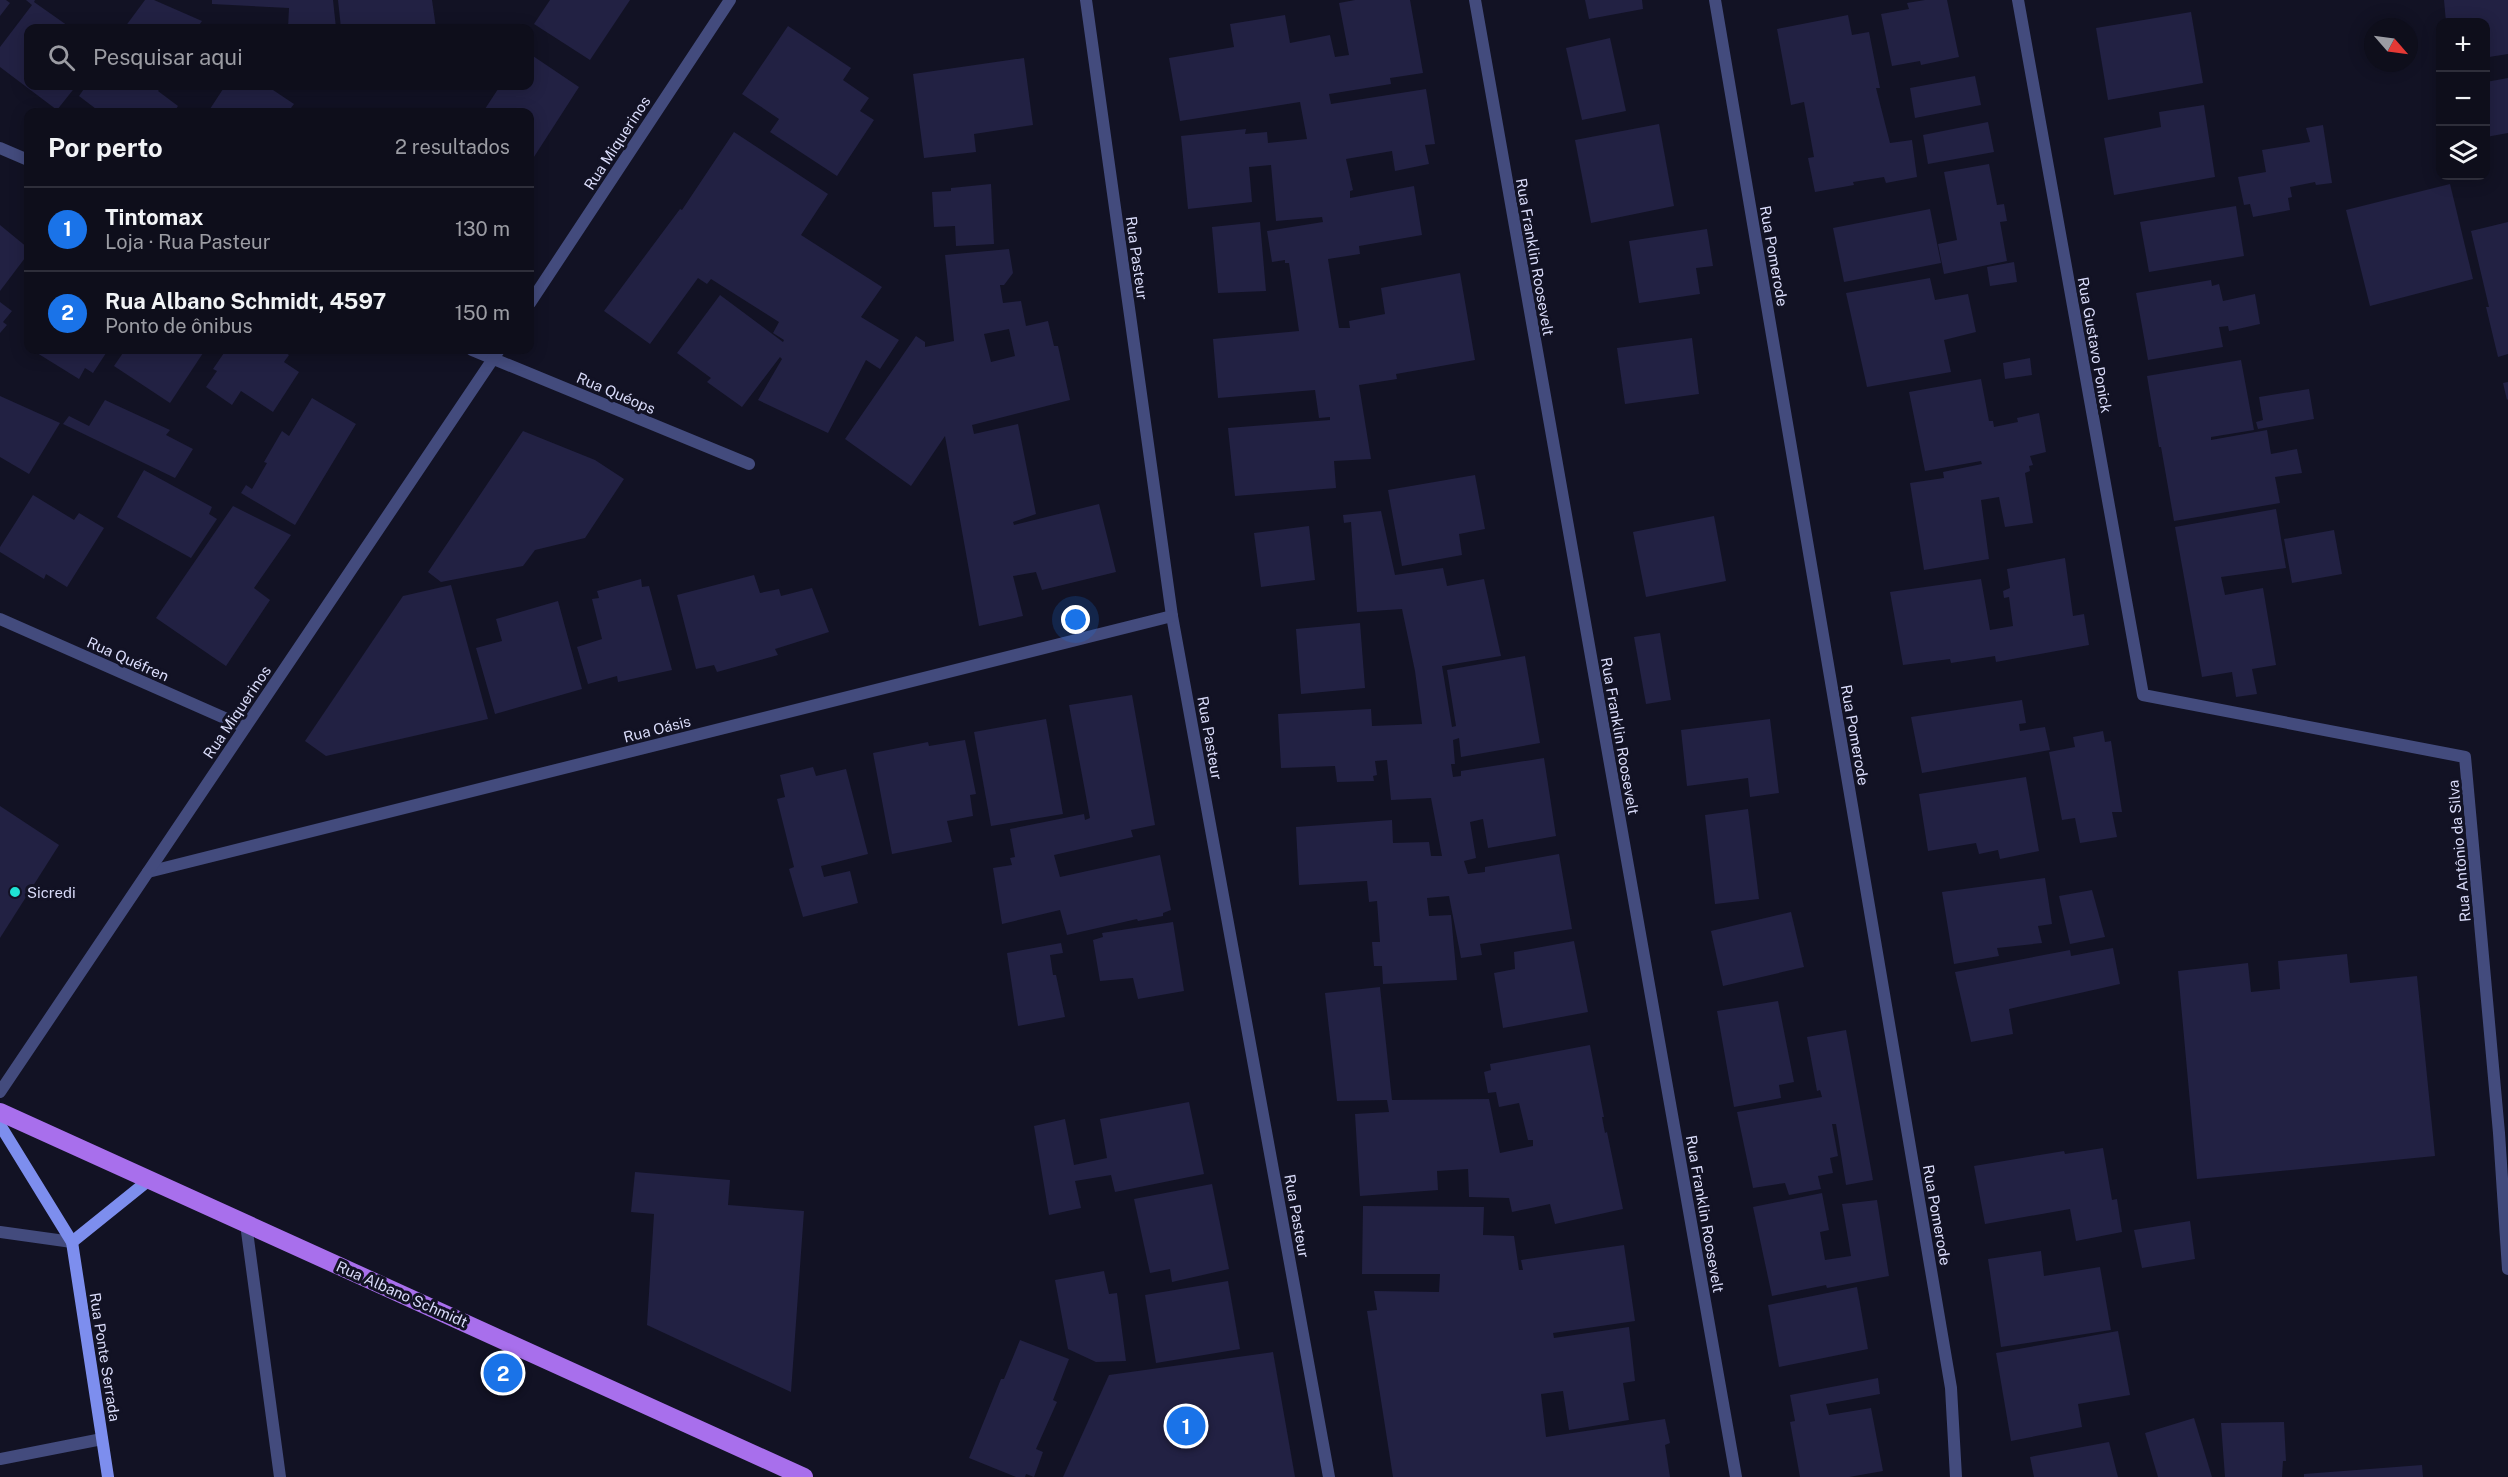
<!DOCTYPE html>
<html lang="pt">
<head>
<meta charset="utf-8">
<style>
  :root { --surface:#0e0e1b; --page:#1c1c28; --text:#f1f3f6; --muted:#9b9ca3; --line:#2e2e3a; --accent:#1a73e8 }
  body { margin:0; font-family:"Public Sans",sans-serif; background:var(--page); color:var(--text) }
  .controls { position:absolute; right:18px; top:18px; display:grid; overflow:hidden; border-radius:12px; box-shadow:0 3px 15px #0003 }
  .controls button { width:54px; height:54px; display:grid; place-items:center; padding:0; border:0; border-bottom:2px solid var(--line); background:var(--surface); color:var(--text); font:30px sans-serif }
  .compass { position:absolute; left:2364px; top:18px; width:54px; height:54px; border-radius:50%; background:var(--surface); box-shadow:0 3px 15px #0003; rotate:118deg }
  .you { position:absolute; left:1076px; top:620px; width:21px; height:21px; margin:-15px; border:4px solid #fff; border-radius:50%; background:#1a73e8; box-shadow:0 0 0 9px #1a73e833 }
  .badge { display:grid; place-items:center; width:39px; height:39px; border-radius:50%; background:var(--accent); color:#fff; font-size:20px; font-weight:700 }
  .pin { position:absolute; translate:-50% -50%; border:3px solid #fff; box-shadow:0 2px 6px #0006 }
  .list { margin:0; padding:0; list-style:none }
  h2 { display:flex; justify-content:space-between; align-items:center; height:78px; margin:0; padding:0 24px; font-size:26px }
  h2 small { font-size:20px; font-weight:400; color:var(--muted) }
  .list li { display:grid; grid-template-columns:39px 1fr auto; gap:18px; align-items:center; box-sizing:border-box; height:84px; padding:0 24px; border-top:2px solid var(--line) }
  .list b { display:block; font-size:22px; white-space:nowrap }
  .list p { margin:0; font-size:20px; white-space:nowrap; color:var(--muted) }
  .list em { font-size:20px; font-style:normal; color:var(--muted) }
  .icon { flex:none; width:33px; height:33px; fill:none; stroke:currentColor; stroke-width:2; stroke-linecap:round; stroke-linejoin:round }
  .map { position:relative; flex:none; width:2508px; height:1477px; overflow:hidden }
  .search { position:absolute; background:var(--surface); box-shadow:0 3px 15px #0003; left:24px; top:24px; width:510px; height:66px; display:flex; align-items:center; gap:15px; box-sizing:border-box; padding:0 21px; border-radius:12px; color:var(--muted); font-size:22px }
  .panel { position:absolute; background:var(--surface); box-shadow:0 3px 15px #0003; left:24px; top:108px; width:510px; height:246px; border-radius:12px }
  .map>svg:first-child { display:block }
</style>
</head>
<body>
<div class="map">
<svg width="2508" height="1477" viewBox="0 0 2508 1477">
  <rect width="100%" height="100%" fill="#121224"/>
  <g fill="#222143" fill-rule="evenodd">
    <polygon points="0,0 6,0 10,3 0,16"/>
    <polygon points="26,0 35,0 34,2 71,28 28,28 28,86 76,86 57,110 0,67 0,47 32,5"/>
    <polygon points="145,0 154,0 202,21 197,28 125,27"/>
    <polygon points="212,0 333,0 336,28 288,28 289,8 212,4"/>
    <polygon points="338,0 432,0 436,28 341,28"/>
    <polygon points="550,0 630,0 590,60 534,24"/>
    <polygon points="1355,0 1410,0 1423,73 1390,78 1391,84 1329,94 1331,104 1426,89 1435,144 1425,145 1429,164 1395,171 1392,151 1346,159 1353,190 1350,191 1350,198 1414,186 1422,235 1359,246 1360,254 1328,259 1339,328 1350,328 1349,321 1385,314 1381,288 1460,273 1475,360 1396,374 1397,379 1359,385 1371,459 1334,461 1336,488 1235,496 1228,428 1330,420 1330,417 1319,418 1315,390 1218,398 1213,339 1299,331 1289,263 1285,263 1285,260 1272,262 1267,231 1323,222 1322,217 1276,221 1271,165 1249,167 1252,202 1188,209 1181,136 1246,129 1245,134 1267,132 1268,143 1307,139 1300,102 1180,121 1169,58 1234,47 1230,24 1285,15 1290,43 1330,35 1335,57 1349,55 1339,3"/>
    <polygon points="1585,0 1642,0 1643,9 1589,19"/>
    <polygon points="1925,0 1947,0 1959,57 1921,65 1920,61 1892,66 1881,14 1909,9 1907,3"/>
    <polygon points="2444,0 2508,0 2508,54 2489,57 2486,22 2446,22"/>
    <polygon points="2191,12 2203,83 2108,100 2096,28"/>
    <polygon points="1848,15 1852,35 1869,32 1880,88 1876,88 1890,143 1912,140 1917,177 1886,183 1884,177 1853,182 1854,185 1815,192 1808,158 1814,157 1804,102 1791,105 1777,29"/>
    <polygon points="788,26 851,68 843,80 869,98 860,111 874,120 837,176 770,132 779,119 742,94"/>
    <polygon points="1610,38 1626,111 1582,120 1566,48"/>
    <polygon points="530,54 579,87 532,160 530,158 530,112 483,112 500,86 530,86"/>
    <polygon points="1024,58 1033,125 974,134 976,152 924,158 913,74"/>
    <polygon points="1975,76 1981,105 1915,118 1910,88"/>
    <polygon points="2508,78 2508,133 2486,137 2486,82"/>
    <polygon points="86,86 162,86 158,91 178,106 174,112 100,112 79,96"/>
    <polygon points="225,86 267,86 294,104 288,112 208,112"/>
    <polygon points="2204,105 2215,177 2114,195 2104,138 2161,127 2159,112"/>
    <polygon points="1988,122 1994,152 1928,164 1923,135"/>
    <polygon points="1659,124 1674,206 1591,223 1575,140"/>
    <polygon points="2323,125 2332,183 2316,185 2315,182 2290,187 2292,197 2288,198 2290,210 2253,217 2250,204 2244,205 2238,177 2266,172 2262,150 2310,142 2306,128"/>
    <polygon points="734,132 828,194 801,235 882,287 861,317 899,340 880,369 866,360 828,433 758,400 782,359 780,357 742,407 707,382 711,378 677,353 720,295 783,342 784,340 773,333 779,322 711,279 707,284 698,278 650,344 604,311 680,209 682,210"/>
    <polygon points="1989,164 1997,205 2004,204 2007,221 2000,222 2007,261 1944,274 1938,244 1957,240 1944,172"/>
    <polygon points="991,184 994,244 956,246 955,226 934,227 932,192 951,191 951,188"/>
    <polygon points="2450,184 2473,279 2370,306 2346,210"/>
    <polygon points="2236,206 2244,256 2149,272 2140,222"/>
    <polygon points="1930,209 1941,263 1844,282 1833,228"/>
    <polygon points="1260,222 1266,291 1218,293 1212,227"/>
    <polygon points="2508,222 2508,354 2498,357 2486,307 2489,307 2471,231"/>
    <polygon points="0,225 28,248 28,254 0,291"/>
    <polygon points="1707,229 1713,266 1696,268 1700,294 1639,303 1629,241"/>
    <path d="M 1009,249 L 1013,273 L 1004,285 L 1000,285 L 1003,303 L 1021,301 L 1026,326 L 1048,321 L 1054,346 L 1058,346 L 1070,400 L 972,425 L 974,434 L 1018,424 L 1036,514 L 1013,522 L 1014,525 L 1099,504 L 1116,572 L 1042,590 L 1036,572 L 1013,576 L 1023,616 L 979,626 L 945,436 L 911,486 L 845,439 L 916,336 L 925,342 L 925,347 L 954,341 L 945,255 ZM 1009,329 L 1015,356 L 991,362 L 984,334 Z"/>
    <polygon points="2014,262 2017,282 1990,286 1987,267"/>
    <polygon points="1930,278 1935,300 1968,294 1976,332 1944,340 1951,372 1867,387 1846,293"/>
    <polygon points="2211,280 2212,286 2219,284 2223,301 2255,294 2260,324 2229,331 2228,326 2219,327 2223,347 2148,360 2136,293"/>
    <polygon points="0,302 12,311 3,322 7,325 0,333"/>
    <polygon points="1692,338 1699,394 1625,404 1617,348"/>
    <polygon points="40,350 108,350 93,373 85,368 79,379 37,353"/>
    <polygon points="125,350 205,350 170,403 114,366"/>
    <polygon points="226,350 281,350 289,355 284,362 299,372 273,412 241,391 232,405 206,387 217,371 213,369"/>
    <polygon points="2030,358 2032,375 2005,379 2003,363"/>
    <polygon points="2241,360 2254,430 2211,437 2211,440 2267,430 2271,454 2297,449 2302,473 2275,477 2280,503 2174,521 2161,447 2159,447 2147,376"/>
    <polygon points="1981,379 1989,421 1993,421 1994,427 2018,422 2017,418 2039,413 2046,452 2030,456 2033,465 2029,466 2030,471 2025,473 2033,523 2005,527 1999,497 1981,500 1989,559 1924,570 1910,483 1944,478 1943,472 1982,464 1981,461 1925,471 1909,392"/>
    <polygon points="2508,382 2508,399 2507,400 2503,383"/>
    <polygon points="2309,389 2314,419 2258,429 2256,422 2263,420 2259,397"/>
    <polygon points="0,396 60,423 29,474 0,457"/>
    <polygon points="312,398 356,424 295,525 241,493 246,485 252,489 267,463 264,462 282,431 289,436"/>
    <polygon points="105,400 170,430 166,435 193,449 175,478 63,424 69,416 89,426"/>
    <polygon points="523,431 595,460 624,479 585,538 535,550 523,566 441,582 428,572"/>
    <polygon points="144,470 212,507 209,514 217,519 191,558 117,517"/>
    <polygon points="1475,475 1485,529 1459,534 1462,555 1402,566 1388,490"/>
    <polygon points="33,495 74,520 79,513 104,528 67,587 46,574 44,579 0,552 0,547"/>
    <polygon points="233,506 291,535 254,588 270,600 226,666 156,618"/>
    <polygon points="2276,509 2286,568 2221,577 2225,595 2263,588 2276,665 2252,669 2257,694 2236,697 2232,672 2202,677 2175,527"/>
    <polygon points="1381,511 1395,575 1443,568 1447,586 1484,579 1501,656 1442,666 1452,727 1456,726 1447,670 1525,656 1540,743 1461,757 1459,738 1453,740 1455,764 1451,764 1453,777 1461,776 1461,771 1544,758 1556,836 1488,848 1483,819 1470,822 1476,858 1464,861 1468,874 1485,872 1485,867 1559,854 1572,929 1480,944 1482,955 1461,958 1449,896 1427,898 1429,916 1451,915 1457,980 1383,984 1382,966 1374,966 1372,942 1380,942 1377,901 1369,902 1367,881 1299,885 1296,827 1392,820 1393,843 1429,842 1431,856 1442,856 1431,798 1391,800 1387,760 1375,761 1377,775 1373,776 1374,781 1337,782 1335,766 1281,768 1278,714 1371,709 1372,726 1422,724 1415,671 1402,609 1357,612 1351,522 1344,523 1343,515"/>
    <polygon points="1714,516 1726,581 1646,597 1633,532"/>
    <polygon points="1309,526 1315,580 1261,587 1254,533"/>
    <polygon points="2334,530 2342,574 2292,583 2284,539"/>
    <polygon points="2065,558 2073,616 2084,614 2089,645 1996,662 1995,656 1951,663 1950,659 1903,665 1890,592 1981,579 1990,630 2013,626 2009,597 2004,598 2003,591 2010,588 2007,569"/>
    <polygon points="754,575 760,593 779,589 781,596 812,588 829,632 775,649 778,655 717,672 714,665 696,669 677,595"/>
    <polygon points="641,579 642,587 649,586 672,670 618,682 617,676 588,684 577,647 602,639 592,599 599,598 597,591"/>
    <polygon points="451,585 488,719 326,756 305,741 403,596"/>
    <polygon points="558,601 582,689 495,714 476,648 502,641 496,619"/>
    <polygon points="1360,623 1365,688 1301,694 1296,629"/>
    <polygon points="1660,633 1671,700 1646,704 1634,637"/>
    <polygon points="1132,695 1155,825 1131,830 1133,837 1054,855 1060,877 1160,855 1171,910 1163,913 1163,916 1138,921 1137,919 1067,935 1060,910 1002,924 993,868 1012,865 1010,858 1015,857 1010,829 1084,814 1085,820 1090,818 1069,705"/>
    <polygon points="2022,700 2026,723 2019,724 2020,731 2045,727 2050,750 1922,773 1911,717"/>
    <polygon points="1046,719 1063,814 991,826 974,732"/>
    <polygon points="1770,719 1779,793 1750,797 1748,778 1687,786 1681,730"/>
    <polygon points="2103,731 2105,742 2111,741 2122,812 2112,812 2117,837 2080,843 2075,818 2062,820 2049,752 2075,747 2073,737"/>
    <polygon points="965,740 976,794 970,795 973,816 947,821 952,842 892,854 873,753 928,742 929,746"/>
    <polygon points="813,767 816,776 846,769 868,854 821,866 824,877 850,871 858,903 803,917 789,869 794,867 777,799 785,797 780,775"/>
    <polygon points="2026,777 2039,851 2000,859 1998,850 1979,854 1976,843 1928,851 1919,794"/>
    <polygon points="0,806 59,845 0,938"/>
    <polygon points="1748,809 1759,899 1715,904 1705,815"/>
    <polygon points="2045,878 2052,924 2038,926 2042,943 1997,948 1999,956 1954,964 1942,892"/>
    <polygon points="2092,890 2105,937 2070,944 2059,896"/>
    <polygon points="1791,912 1804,967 1723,986 1711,931"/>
    <polygon points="1173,922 1184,991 1138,999 1133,978 1100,981 1093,940 1103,937 1102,933"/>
    <polygon points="1574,941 1588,1012 1503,1028 1494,973 1515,969 1514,952"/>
    <polygon points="1061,943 1063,953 1050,955 1053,975 1056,975 1065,1017 1018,1026 1007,953"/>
    <polygon points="2113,948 2120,984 2009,1009 2013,1034 1971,1042 1955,972 2070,950 2071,956"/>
    <polygon points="2347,954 2350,983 2417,976 2435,1156 2197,1179 2178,971 2248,963 2251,992 2280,989 2278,961"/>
    <polygon points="1380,987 1392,1100 1489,1099 1500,1153 1533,1146 1533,1140 1528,1140 1519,1103 1499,1107 1496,1092 1488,1093 1484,1072 1491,1070 1490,1064 1590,1045 1604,1117 1602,1117 1605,1133 1607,1132 1623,1209 1555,1224 1550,1204 1512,1212 1509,1198 1469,1197 1468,1169 1437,1171 1438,1190 1360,1196 1355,1114 1389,1112 1387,1100 1337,1101 1325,993"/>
    <polygon points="1778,1001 1794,1082 1779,1085 1781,1098 1734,1107 1717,1011"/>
    <polygon points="1846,1030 1873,1180 1846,1185 1836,1124 1832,1124 1838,1156 1830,1158 1833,1173 1818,1176 1821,1189 1789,1195 1785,1183 1753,1188 1737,1112 1822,1097 1820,1090 1817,1091 1807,1037"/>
    <polygon points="1189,1102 1204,1174 1115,1192 1111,1175 1075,1181 1081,1208 1049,1215 1034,1126 1065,1119 1074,1165 1107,1158 1100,1119"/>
    <polygon points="2103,1148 2112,1200 2117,1199 2122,1232 2076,1241 2070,1209 1985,1224 1974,1166 2064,1151 2065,1154"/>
    <polygon points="635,1172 730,1180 728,1205 804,1211 791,1392 647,1325 654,1214 631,1212"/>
    <polygon points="1212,1184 1229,1269 1172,1282 1170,1269 1150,1273 1134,1199"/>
    <polygon points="1822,1193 1829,1230 1820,1232 1825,1260 1851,1256 1842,1204 1877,1200 1889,1276 1827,1288 1826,1285 1772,1296 1753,1207"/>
    <polygon points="1363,1206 1484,1207 1483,1235 1514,1236 1519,1270 1523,1270 1521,1260 1624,1245 1635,1321 1553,1333 1554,1338 1629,1327 1635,1381 1623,1383 1629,1420 1569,1430 1563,1391 1541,1394 1546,1437 1665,1419 1670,1443 1665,1445 1670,1477 1393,1477 1367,1311 1377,1310 1374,1291 1439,1292 1440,1274 1362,1274"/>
    <polygon points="2190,1221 2195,1259 2142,1268 2134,1230"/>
    <polygon points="2041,1251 2044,1276 2100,1267 2111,1330 2001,1347 1988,1259"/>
    <polygon points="1104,1271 1109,1294 1117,1293 1126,1361 1096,1362 1068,1349 1055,1280"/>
    <polygon points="1228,1281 1240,1349 1156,1363 1145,1295"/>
    <polygon points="1857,1287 1868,1349 1779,1367 1768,1305"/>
    <polygon points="2118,1331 2130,1395 2078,1404 2082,1427 2011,1441 1996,1353"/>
    <polygon points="1020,1340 1069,1359 1053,1400 1057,1402 1036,1449 1043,1452 1034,1477 1026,1474 1025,1477 1016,1477 969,1458 1001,1379 1004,1379"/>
    <polygon points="1273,1352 1295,1477 1063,1477 1109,1375"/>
    <polygon points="1878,1378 1880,1394 1826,1404 1829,1415 1871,1408 1883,1471 1849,1477 1800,1477 1790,1422 1795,1421 1790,1395"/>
    <polygon points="2194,1418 2212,1477 2158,1477 2145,1433"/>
    <polygon points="2284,1422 2286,1461 2283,1461 2282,1477 2225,1477 2221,1423"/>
    <polygon points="2109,1442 2118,1477 2034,1477 2030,1457"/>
    <polygon points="2422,1465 2423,1477 2304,1477 2304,1474"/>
  </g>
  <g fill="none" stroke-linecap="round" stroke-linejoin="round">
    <polyline stroke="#434b7d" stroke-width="12" points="246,1224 280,1477"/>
    <g stroke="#434b7d" stroke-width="12">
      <polyline points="1086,0 1172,616 1329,1477"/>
      <polyline points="1475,0 1736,1477"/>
      <polyline points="1715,0 1951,1388 1956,1477"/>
      <polyline points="2018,0 2143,695 2465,757 2499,1133 2508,1269"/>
      <polyline points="0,148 28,160"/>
      <polyline points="530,303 730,0"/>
      <polyline points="472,350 749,464"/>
      <polyline points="0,619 245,727"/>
      <polyline points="148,872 1172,616"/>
      <polyline points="0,1092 499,350"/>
      <polyline points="0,1232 72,1242"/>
      <polyline points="0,1459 102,1439"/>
    </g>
    <g stroke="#7d8eee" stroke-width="12">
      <polyline points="0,1125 72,1242 108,1477"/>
      <polyline points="72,1242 149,1180"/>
    </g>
    <polyline stroke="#a86fec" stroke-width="18" points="0,1112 804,1477"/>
  </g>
  <circle fill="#1fe2d4" stroke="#121224" stroke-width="2" cx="15" cy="892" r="6"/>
  <g text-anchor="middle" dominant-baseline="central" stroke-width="6" stroke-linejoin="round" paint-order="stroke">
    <g font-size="15" fill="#dadcfa" stroke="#121224">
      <text transform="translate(617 143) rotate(-57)">Rua Miquerinos</text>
      <text transform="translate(1774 256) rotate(80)">Rua Pomerode</text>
      <text transform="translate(1535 257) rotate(80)">Rua Franklin Roosevelt</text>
      <text transform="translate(1137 258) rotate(82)">Rua Pasteur</text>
      <text transform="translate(2095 345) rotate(80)">Rua Gustavo Ponick</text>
      <text transform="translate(616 393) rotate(23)">Rua Quéops</text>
      <text transform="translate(128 659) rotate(24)">Rua Quéfren</text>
      <text transform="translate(237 712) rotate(-56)">Rua Miquerinos</text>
      <text transform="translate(657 729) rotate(-14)">Rua Oásis</text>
      <text transform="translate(1855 735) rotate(80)">Rua Pomerode</text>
      <text transform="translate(1620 736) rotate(80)">Rua Franklin Roosevelt</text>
      <text transform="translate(1210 738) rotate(80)">Rua Pasteur</text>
      <text transform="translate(2459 851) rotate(-95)">Rua Antônio da Silva</text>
      <text transform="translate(1705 1214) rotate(80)">Rua Franklin Roosevelt</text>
      <text transform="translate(1937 1215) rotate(80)">Rua Pomerode</text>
      <text transform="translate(1297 1216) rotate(80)">Rua Pasteur</text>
      <text transform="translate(402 1294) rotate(24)">Rua Albano Schmidt</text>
      <text transform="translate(105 1357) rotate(81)">Rua Ponte Serrada</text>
    </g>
    <g font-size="15" fill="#dadcfa" stroke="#121224" text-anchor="start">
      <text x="27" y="892">Sicredi</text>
    </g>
  </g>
</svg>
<div class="controls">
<button>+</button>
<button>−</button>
<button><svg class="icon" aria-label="layers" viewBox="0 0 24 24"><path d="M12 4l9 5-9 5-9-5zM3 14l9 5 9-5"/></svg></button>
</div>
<svg class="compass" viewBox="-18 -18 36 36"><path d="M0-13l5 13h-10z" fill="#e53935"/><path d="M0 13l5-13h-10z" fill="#9b9ca3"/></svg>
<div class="you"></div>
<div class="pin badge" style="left:1186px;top:1426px">1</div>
<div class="pin badge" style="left:503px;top:1373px">2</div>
<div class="search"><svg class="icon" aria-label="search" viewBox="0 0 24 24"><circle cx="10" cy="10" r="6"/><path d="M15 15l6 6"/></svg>Pesquisar aqui</div>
<section class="panel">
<h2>Por perto<small>2 resultados</small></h2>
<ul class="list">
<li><span class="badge">1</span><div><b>Tintomax</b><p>Loja · Rua Pasteur</p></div><em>130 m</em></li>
<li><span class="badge">2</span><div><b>Rua Albano Schmidt, 4597</b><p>Ponto de ônibus</p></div><em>150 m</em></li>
</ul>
</section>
</div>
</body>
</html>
